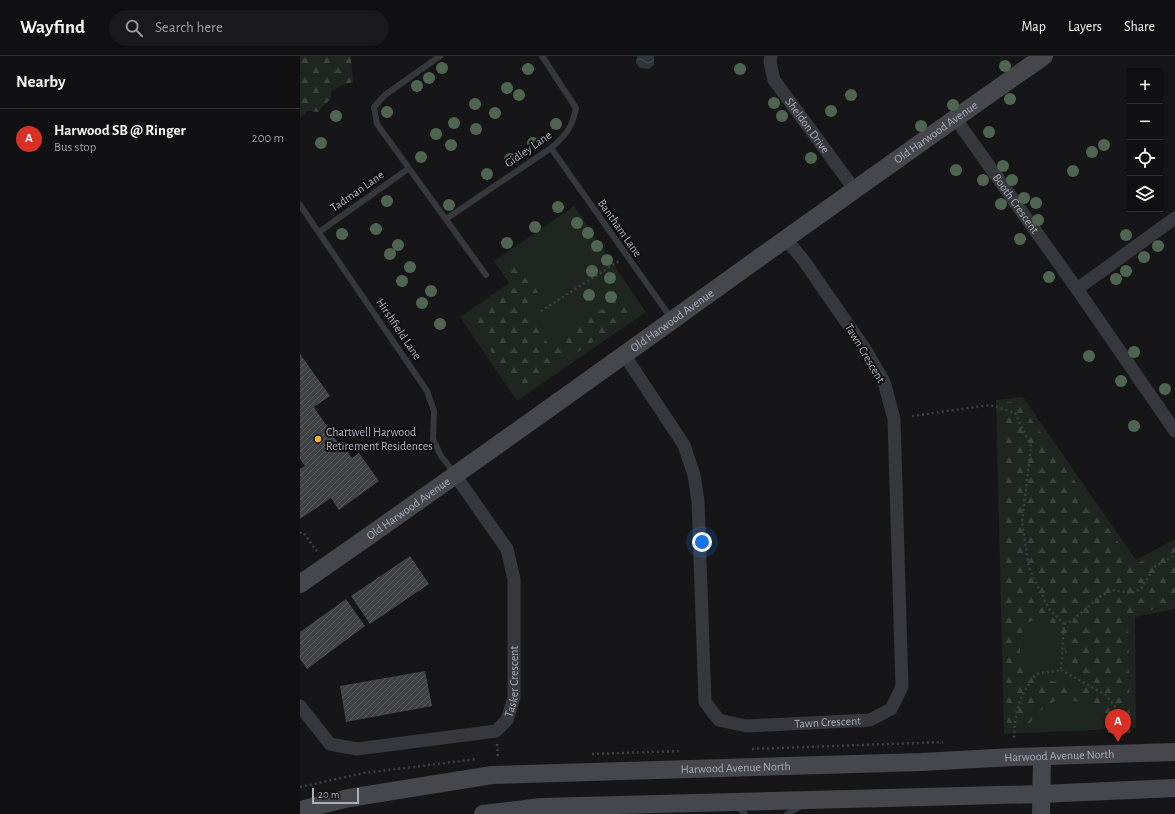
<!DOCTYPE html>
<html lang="en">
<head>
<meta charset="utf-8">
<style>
  :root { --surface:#101012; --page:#19191b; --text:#f1f3f6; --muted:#9c9d9f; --line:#303032; --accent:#d93025 }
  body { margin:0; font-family:"Alegreya Sans",sans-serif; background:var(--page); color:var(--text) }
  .controls { position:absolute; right:12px; top:12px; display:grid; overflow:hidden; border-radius:0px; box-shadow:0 2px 6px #0003 }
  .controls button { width:36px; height:36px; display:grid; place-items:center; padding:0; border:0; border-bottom:1px solid var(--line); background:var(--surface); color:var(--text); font:20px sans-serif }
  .scale { position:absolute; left:12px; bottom:10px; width:47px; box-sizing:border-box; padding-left:4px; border:2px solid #a8adb8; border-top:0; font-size:11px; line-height:14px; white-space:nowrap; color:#a8adb8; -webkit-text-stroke:3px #111113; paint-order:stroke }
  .you { position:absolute; left:402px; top:486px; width:14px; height:14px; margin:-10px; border:3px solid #fff; border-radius:50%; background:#1a73e8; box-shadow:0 0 0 6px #1a73e833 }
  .badge { display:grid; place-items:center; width:26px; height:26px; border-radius:50%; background:var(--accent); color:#fff; font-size:13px; font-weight:700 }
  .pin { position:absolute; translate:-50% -33px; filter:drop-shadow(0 1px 2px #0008) }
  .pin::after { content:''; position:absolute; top:21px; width:14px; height:12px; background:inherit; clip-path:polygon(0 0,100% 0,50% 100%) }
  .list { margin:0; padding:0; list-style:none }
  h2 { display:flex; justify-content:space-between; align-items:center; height:52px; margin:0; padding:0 16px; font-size:17px }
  h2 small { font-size:13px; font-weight:400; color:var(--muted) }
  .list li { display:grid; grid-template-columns:26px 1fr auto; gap:12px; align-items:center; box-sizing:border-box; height:60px; padding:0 16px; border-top:1px solid var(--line) }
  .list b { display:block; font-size:15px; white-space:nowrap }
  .list p { margin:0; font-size:13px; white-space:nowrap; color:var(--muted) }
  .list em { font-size:13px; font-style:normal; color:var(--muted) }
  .icon { flex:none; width:22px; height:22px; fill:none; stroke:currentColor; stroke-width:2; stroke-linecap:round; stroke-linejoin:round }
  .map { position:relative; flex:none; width:875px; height:758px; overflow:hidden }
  header { display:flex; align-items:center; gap:24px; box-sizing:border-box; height:56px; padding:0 20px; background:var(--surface); border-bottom:1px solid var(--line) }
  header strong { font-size:19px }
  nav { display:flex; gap:22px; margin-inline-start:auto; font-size:14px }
  .search { width:280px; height:36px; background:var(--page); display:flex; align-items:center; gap:10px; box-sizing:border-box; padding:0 14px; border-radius:22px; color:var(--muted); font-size:15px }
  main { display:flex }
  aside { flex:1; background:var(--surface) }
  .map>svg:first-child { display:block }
</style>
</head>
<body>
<header>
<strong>Wayfind</strong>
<div class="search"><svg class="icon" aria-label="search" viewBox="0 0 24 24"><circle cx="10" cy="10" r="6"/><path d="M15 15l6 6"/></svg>Search here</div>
<nav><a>Map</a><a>Layers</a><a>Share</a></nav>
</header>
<main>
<aside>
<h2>Nearby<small></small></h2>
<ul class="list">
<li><span class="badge">A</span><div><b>Harwood SB @ Ringer</b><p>Bus stop</p></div><em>200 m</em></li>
</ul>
</aside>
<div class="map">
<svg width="875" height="758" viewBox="0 0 875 758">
  <defs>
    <pattern id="forest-firs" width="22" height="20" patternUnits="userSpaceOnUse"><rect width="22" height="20" fill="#1e261f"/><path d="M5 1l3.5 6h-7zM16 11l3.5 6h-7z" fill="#3c433d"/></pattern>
    <pattern id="water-waves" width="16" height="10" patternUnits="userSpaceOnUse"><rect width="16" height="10" fill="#2c353c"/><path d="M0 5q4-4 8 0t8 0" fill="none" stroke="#485056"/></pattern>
    <pattern id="building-hatch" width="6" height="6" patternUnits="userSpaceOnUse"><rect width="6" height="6" fill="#404145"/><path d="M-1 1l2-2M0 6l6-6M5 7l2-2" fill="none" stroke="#595a5e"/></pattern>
  </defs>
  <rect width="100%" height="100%" fill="#161618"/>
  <g fill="#1e261f">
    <polygon points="274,150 346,256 217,345 160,261 209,227 194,205"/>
    <polygon points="723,341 836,504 875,483 875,553 835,561 836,672 704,678 696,344"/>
  </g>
  <g fill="url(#forest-firs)" fill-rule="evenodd">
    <polygon points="0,0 51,0 53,26 42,29 31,36 31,42 18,56 8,55 0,62"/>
    <polygon points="219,207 241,241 224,252 249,289 325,238 337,256 218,336 169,262 216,231 206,215"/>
    <path d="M 719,346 L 834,509 L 875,489 L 875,549 L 828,558 L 830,677 L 808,677 C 807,670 805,662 800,657 C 793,649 770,642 760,644 C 745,647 734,659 728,671 L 707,669 L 701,347 ZM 741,561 L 758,573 L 768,604 L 774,616 L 787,623 C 784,624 780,628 776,629 C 766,631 730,619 724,611 C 716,600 722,580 724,568 Z"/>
  </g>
  <polygon fill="url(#water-waves)" points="337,0 354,0 354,9 349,13 340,12 336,7"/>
  <g fill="url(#building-hatch)">
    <polygon points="0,298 30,340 14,351 45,397 47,395 52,402 59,397 79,425 39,454 31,442 0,463 0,413 5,410 0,403"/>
    <polygon points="110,500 129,528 70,568 51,540"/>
    <polygon points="46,543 65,570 7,613 0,603 0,576"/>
    <polygon points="125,615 132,650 46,666 40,630"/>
  </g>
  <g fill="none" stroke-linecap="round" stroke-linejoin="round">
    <g stroke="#3d3f44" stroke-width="2.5" stroke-dasharray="2 3" stroke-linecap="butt">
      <polyline points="241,255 319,205"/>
      <path d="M 612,360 L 690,349 L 715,357 L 731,390 L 722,466 L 729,512 L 749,553 L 764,568 L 761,614 L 736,618 C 718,643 715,653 714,684"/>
      <polyline points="0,477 3,476 18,497"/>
      <polyline points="764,568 773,564 799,541 812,534 831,537 841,533 854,511 875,499"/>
      <polyline points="761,614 806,639 820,657 824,682"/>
      <polyline points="197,688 198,702"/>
      <polyline points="452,693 643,686"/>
      <polyline points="292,698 379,695"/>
      <polyline points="0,731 64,717 177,703"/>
    </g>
    <g stroke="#37383d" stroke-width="6">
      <polyline points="140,0 85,39 74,51 77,68 186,219"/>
      <polyline points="251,92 371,262"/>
      <polyline points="0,149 127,335 134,355 133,383 141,400 155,418"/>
      <path d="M 146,163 L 251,92 C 266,79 272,72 276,52 L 242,0"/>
      <polyline points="19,176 108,113"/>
      <polyline points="436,749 445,758"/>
      <polyline points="487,758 501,750"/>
    </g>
    <g stroke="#37383d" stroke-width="13">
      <path id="s1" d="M 471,0 L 470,6 L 474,24 L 555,134"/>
      <path id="s2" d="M 655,62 L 777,233"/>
      <polyline points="875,162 777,233 875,375"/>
      <path id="s3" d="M 325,300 L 384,389 L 394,419 L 398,445 L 405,646 L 419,664 L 446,670 L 570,664 L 591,653 L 602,631 L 594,363 L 584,326 L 565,293 L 504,205 L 486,183"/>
      <path id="s4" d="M 0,650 L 30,688 L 57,693 L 196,675 L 207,664 L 214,642 L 214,523 L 207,493 L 155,419"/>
    </g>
    <g stroke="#45474d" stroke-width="18">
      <path id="s5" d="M 0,528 C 250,355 494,174 744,0"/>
      <path id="s6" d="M 0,754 L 49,742 L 192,719 L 622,706 L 713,701 L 875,696"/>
      <polyline points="183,758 241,751 741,738 875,732"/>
      <polyline points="741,758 742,700"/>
    </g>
  </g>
  <g fill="#506452">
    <circle cx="705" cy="10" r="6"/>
    <circle cx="142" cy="12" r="6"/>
    <circle cx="228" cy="13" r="6"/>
    <circle cx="440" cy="13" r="6"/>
    <circle cx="129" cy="22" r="6"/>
    <circle cx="117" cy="30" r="6"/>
    <circle cx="207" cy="32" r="6"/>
    <circle cx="219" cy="39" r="6"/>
    <circle cx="551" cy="39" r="6"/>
    <circle cx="710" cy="43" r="6"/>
    <circle cx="474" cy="47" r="6"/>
    <circle cx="175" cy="48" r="6"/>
    <circle cx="653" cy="49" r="6"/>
    <circle cx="531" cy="55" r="6"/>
    <circle cx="87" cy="56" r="6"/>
    <circle cx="195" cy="57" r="6"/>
    <circle cx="36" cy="60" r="6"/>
    <circle cx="482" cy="60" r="6"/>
    <circle cx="154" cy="67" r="6"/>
    <circle cx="256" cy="68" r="6"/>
    <circle cx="621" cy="70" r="6"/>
    <circle cx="176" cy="73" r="6"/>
    <circle cx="689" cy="76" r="6"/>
    <circle cx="136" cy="78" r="6"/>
    <circle cx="21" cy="87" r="6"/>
    <circle cx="233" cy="87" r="6"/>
    <circle cx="151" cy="89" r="6"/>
    <circle cx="804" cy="89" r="6"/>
    <circle cx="792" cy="96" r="6"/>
    <circle cx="121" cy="101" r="6"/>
    <circle cx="511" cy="102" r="6"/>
    <circle cx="210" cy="103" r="6"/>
    <circle cx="703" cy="110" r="6"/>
    <circle cx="656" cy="114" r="6"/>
    <circle cx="773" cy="115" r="6"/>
    <circle cx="187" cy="118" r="6"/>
    <circle cx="683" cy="124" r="6"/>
    <circle cx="712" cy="124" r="6"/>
    <circle cx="724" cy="142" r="6"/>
    <circle cx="87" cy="145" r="6"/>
    <circle cx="736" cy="147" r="6"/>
    <circle cx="701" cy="148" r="6"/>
    <circle cx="149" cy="149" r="6"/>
    <circle cx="258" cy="151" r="6"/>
    <circle cx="738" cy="164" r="6"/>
    <circle cx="277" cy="167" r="6"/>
    <circle cx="235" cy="171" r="6"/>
    <circle cx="76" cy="173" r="6"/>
    <circle cx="288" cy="177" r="6"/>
    <circle cx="42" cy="178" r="6"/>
    <circle cx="826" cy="179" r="6"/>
    <circle cx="720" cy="183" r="6"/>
    <circle cx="207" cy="187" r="6"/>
    <circle cx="98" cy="189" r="6"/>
    <circle cx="297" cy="190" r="6"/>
    <circle cx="858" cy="190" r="6"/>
    <circle cx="90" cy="198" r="6"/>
    <circle cx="844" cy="201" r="6"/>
    <circle cx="307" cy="204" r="6"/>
    <circle cx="110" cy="211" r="6"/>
    <circle cx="292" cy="215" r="6"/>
    <circle cx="826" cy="215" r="6"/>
    <circle cx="749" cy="221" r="6"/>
    <circle cx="310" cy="222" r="6"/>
    <circle cx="816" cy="223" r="6"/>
    <circle cx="102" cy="225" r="6"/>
    <circle cx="131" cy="235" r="6"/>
    <circle cx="289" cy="239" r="6"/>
    <circle cx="311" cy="241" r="6"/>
    <circle cx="122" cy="247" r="6"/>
    <circle cx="140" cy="268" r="6"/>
    <circle cx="834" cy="296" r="6"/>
    <circle cx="789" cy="300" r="6"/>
    <circle cx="821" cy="325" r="6"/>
    <circle cx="865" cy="333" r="6"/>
    <circle cx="834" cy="370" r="6"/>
  </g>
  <circle fill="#f2b134" stroke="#111113" stroke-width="1.5" cx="18" cy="383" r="4"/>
  <g text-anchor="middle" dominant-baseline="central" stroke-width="4" stroke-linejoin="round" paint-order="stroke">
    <g font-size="12" fill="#a8adb8" stroke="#111113">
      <text stroke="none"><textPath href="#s1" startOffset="81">Sheldon Drive</textPath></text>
      <text stroke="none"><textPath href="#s5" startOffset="780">Old Harwood Avenue</textPath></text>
      <text transform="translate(228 93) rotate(-35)">Gidley Lane</text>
      <text transform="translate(57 135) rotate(-35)">Tadman Lane</text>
      <text stroke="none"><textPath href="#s2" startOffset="105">Booth Crescent</textPath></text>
      <text transform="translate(320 172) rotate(55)">Bantham Lane</text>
      <text stroke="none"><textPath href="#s5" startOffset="456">Old Harwood Avenue</textPath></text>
      <text transform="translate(99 273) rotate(56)">Hirshfield Lane</text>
      <text transform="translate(565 297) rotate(59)">Tawn Crescent</text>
      <text stroke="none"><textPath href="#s5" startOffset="132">Old Harwood Avenue</textPath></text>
      <text stroke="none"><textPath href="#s4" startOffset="271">Tasker Crescent</textPath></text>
      <text stroke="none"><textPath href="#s3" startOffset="498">Tawn Crescent</textPath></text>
      <text stroke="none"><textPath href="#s6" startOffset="763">Harwood Avenue North</textPath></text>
      <text stroke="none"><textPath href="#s6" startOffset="439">Harwood Avenue North</textPath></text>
    </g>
    <g font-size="12" fill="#a8adb8" stroke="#111113" text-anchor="start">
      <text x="26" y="376">Chartwell Harwood<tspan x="26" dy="14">Retirement Residences</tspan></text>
    </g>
  </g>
</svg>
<div class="controls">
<button>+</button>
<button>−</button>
<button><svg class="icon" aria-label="locate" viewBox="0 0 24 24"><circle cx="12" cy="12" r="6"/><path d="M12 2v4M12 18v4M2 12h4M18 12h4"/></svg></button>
<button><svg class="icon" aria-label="layers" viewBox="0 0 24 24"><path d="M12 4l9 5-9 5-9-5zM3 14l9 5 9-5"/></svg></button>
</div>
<div class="scale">20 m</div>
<div class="you"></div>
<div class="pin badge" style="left:818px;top:686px">A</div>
</div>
</main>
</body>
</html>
